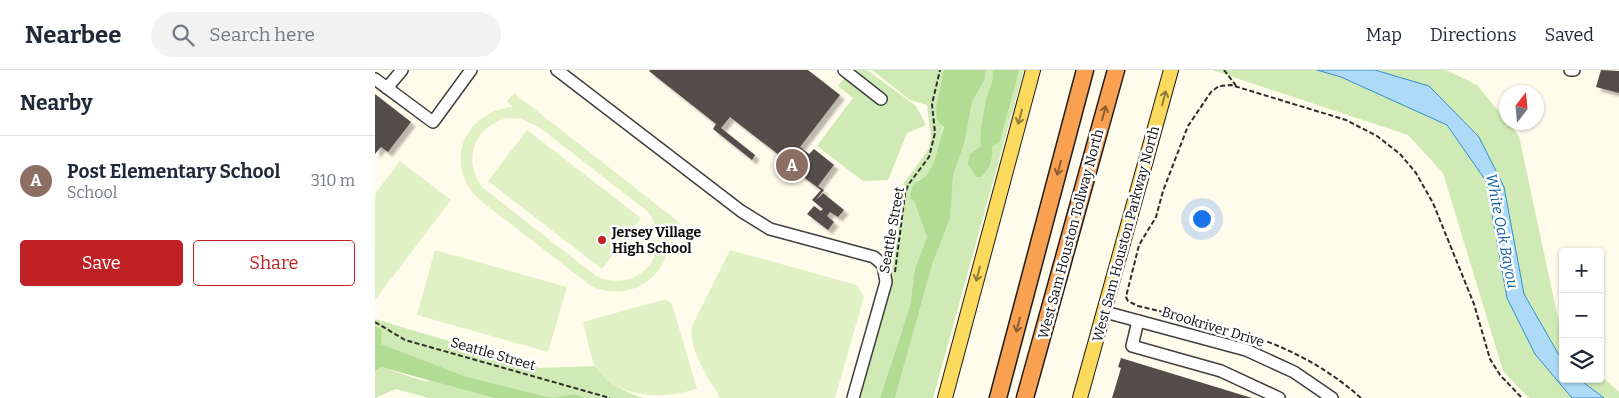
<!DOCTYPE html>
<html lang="en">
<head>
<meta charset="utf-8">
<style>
  :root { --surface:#fff; --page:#f2f2f3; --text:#1f2937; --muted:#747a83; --line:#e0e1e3; --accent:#c02124 }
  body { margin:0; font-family:Bitter,serif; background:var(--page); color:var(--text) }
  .controls { position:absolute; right:15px; bottom:15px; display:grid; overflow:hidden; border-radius:5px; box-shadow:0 1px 4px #0004 }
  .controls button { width:45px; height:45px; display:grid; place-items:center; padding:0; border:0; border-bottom:1px solid var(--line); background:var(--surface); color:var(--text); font:25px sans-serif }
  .compass { position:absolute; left:1124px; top:15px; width:45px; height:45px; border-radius:50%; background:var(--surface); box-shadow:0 1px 4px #0004; rotate:16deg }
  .you { position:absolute; left:826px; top:148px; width:18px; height:18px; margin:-12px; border:4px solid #fff; border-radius:50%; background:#1a73e8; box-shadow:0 0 0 8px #1a73e833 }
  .badge { display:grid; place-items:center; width:32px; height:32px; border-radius:50%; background:var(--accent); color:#fff; font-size:16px; font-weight:700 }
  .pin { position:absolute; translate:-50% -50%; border:2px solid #fff; box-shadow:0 1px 5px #0006 }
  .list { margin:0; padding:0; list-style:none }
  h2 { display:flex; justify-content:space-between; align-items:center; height:65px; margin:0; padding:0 20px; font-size:21px }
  h2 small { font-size:16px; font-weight:400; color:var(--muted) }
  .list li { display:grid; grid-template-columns:32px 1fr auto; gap:15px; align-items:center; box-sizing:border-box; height:90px; padding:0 20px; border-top:1px solid var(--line) }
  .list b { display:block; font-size:19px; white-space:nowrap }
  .list p { margin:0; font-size:16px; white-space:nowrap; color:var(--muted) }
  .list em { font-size:16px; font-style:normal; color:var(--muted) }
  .actions { display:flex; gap:10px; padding:15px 20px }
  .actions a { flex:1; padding:11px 0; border:1px solid var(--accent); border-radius:5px; text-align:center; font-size:18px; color:var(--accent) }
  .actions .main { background:var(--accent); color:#fff }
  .icon { flex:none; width:28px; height:28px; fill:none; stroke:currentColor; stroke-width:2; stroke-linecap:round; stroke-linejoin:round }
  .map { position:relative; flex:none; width:1244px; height:328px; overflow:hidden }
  header { display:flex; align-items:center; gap:30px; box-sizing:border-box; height:70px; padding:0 25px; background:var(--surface); border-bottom:1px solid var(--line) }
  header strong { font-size:24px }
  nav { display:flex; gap:28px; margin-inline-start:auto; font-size:18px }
  .search { width:350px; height:45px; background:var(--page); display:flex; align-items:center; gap:12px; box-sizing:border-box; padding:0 18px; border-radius:28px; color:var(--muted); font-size:19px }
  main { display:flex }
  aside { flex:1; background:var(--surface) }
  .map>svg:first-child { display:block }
</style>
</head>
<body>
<header>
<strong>Nearbee</strong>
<div class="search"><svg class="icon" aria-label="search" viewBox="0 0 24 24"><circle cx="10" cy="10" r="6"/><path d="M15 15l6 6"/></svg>Search here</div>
<nav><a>Map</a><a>Directions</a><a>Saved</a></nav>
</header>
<main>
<aside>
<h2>Nearby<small></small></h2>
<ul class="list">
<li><span class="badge" style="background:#8d6e63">A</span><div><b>Post Elementary School</b><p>School</p></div><em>310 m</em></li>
</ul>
<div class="actions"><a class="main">Save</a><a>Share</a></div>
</aside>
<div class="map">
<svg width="1244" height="328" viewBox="0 0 1244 328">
  <defs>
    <filter id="shadow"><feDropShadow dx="4.5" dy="4.5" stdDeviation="1" flood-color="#0004"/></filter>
  </defs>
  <rect width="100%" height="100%" fill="#fffceb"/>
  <g fill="#cfeab4">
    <polygon points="475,0 492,0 541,36 551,55 532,63 513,110 488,111 442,76 478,28 463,16"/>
    <path d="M 497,0 L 577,0 C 574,20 565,92 552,105 C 550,108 545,109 542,110 L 539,131 L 552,167 L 540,198 L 535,236 L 505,328 L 480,328 L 514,212 L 528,114 L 554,79 L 556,67 L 552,35 L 535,30 Z"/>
    <polygon points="611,0 649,0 558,328 520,328 558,192 574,148 578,106 590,71 597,32 610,9"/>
    <polygon points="837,0 1071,0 1102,15 1144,66 1188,272 1188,309 1225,309 1225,305 1244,322 1244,328 1154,328 1128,301 1068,103 1033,65"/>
    <path d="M 0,249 L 164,298 L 220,296 C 231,311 250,323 268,328 L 210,328 L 200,324 L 177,328 L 89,306 L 5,274 L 7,260 L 0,256 Z"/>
    <polygon points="6,297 48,311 58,311 119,328 54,328 21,319 0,328 0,301"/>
  </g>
  <g fill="#b2db93">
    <path d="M 569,0 L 611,0 L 610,9 L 597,32 L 590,71 L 578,106 L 575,148 L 558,192 L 520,328 L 505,328 L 535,236 L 540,198 L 552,167 L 539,131 L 535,128 C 538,105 548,114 555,100 C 562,87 564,71 569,57 L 562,50 L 561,38 Z"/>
    <path d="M 618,0 L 644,0 L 625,71 L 617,77 C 618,90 615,98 606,107 L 601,107 L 593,94 L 595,84 L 606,76 C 604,61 608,46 611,31 C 613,18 619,16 618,0 Z"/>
    <polygon points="0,256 7,260 6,274 89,306 177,328 200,324 210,328 119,328 6,297 0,301"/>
  </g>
  <g fill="#e1f1c6" fill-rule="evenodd">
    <path d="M 139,23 L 305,153 L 299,162 L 293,158 C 301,203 257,235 216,216 L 106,131 C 67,97 87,42 138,37 L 132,31 ZM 133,48 L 146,49 L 164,57 L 272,141 C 302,179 265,226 221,206 L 108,118 C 86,91 100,55 133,48 Z"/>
    <polygon points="152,60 266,148 227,199 113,111"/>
    <polygon points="25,91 76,130 0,230 0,124"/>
    <polygon points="60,180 192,217 173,282 42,245"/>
    <path d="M 355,180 L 482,215 L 489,227 L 460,328 L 345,328 C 332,305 314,282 317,256 Z"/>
    <path d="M 291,229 L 297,234 L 322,319 C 291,327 274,328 244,318 C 234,313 226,306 221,297 C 214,285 212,266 208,252 Z"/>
  </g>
  <polygon fill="#aedaf8" stroke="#338ed1" points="942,0 1000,0 1054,16 1104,67 1129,117 1149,224 1188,292 1188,309 1204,309 1229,328 1197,328 1160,284 1132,228 1111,111 1072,55 966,7"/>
  <g fill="#554d48" filter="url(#shadow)">
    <polygon points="275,0 433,0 465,25 425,77 434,84 439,79 459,95 443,116 449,120 441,130 448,123 469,140 463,147 455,142 452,146 459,152 453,160 432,144 439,136 446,141 448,139 437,130 446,120 419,100 429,87 421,82 413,92 355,47 346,58 380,85 377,90 338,59 341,54 274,1"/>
    <polygon points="1226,0 1244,1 1244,23 1221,17"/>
    <polygon points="0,24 36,52 13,82 6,77 0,84"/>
    <polygon points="746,288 877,328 737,328 746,298 743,297"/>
  </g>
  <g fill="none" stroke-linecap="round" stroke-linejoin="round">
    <defs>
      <g id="minor">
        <polyline points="182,0 366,141 395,159 499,187 508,195 511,212 478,328"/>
        <polyline points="469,0 506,29"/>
        <polyline points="1195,0 1199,0"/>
        <polyline points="0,9 58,52 96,0"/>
        <polyline points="12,18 27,0"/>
        <polyline points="730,242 871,280 919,302 957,328"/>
        <polyline points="763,251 757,276 846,301 904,328"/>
      </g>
      <g id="major">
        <polyline points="570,328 658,0"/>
        <polyline points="705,328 796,0"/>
      </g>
      <g id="highway">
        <polyline points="623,328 710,0"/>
        <polyline points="650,328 741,0"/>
      </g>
    </defs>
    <use href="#minor" stroke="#3f3f3f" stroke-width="14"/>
    <use href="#major" stroke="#1d1d1d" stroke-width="16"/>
    <use href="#highway" stroke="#1d1d1d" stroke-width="19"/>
    <g stroke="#2e2e2e" stroke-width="2" stroke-dasharray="5 2.5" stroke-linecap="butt">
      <polyline points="849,0 862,17"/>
      <polyline points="520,202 530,124 533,115 554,87 560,63 557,34 565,0"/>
      <polyline points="0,252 30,270 235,328"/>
      <path d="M 986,328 C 920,269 846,256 763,236 L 753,231 L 751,227 L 764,175 L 781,147 L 788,121 L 813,56 L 836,22 L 844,16 L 856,15 L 971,50 L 1002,66 L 1025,84 L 1041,103 L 1058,133 L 1099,234 L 1115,289 L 1125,305 L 1147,328"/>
    </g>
    <use href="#minor" stroke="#fff" stroke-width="11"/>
    <use href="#major" stroke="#fcda5e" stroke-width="14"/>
    <use href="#highway" stroke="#f9a150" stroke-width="16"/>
  </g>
  <defs><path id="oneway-shaft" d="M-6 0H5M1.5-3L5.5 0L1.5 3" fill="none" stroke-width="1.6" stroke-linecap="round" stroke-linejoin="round" transform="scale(1.25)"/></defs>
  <g stroke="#907d39">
    <use href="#oneway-shaft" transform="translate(789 28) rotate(-75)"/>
    <use href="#oneway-shaft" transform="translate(645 47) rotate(105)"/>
    <use href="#oneway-shaft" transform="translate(603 204) rotate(105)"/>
  </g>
  <g stroke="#8e5e31">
    <use href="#oneway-shaft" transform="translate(729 43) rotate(-75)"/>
    <use href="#oneway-shaft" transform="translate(684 98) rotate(105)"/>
    <use href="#oneway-shaft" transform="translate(643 255) rotate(105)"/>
  </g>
  <circle fill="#c02124" stroke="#fff" stroke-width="2" cx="227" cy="170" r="5"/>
  <g text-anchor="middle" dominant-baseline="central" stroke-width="5" stroke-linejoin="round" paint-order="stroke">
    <g font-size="14" fill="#0c0c0c" stroke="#fff">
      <text transform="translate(517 160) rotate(-80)">Seattle Street</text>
      <text transform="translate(696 164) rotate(-75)">West Sam Houston Tollway North</text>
      <text transform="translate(751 164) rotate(-75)">West Sam Houston Parkway North</text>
      <text transform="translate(838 257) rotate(17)">Brookriver Drive</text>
      <text transform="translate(118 284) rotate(16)">Seattle Street</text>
    </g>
    <g font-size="14" font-weight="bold" fill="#0c0c0c" stroke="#fff" text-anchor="start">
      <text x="237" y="162">Jersey Village<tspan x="237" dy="16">High School</tspan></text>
    </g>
    <g font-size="15" font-style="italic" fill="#125fa1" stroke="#fff">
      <text transform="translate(1127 161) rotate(79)">White Oak Bayou</text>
    </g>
  </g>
</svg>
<div class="controls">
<button>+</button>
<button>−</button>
<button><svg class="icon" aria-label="layers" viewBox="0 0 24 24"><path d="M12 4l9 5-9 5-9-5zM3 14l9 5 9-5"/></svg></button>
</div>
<svg class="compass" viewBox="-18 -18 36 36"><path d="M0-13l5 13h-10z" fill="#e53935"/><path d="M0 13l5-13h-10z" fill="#747a83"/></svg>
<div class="you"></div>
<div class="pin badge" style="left:417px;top:95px;background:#8d6e63">A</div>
</div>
</main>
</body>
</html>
